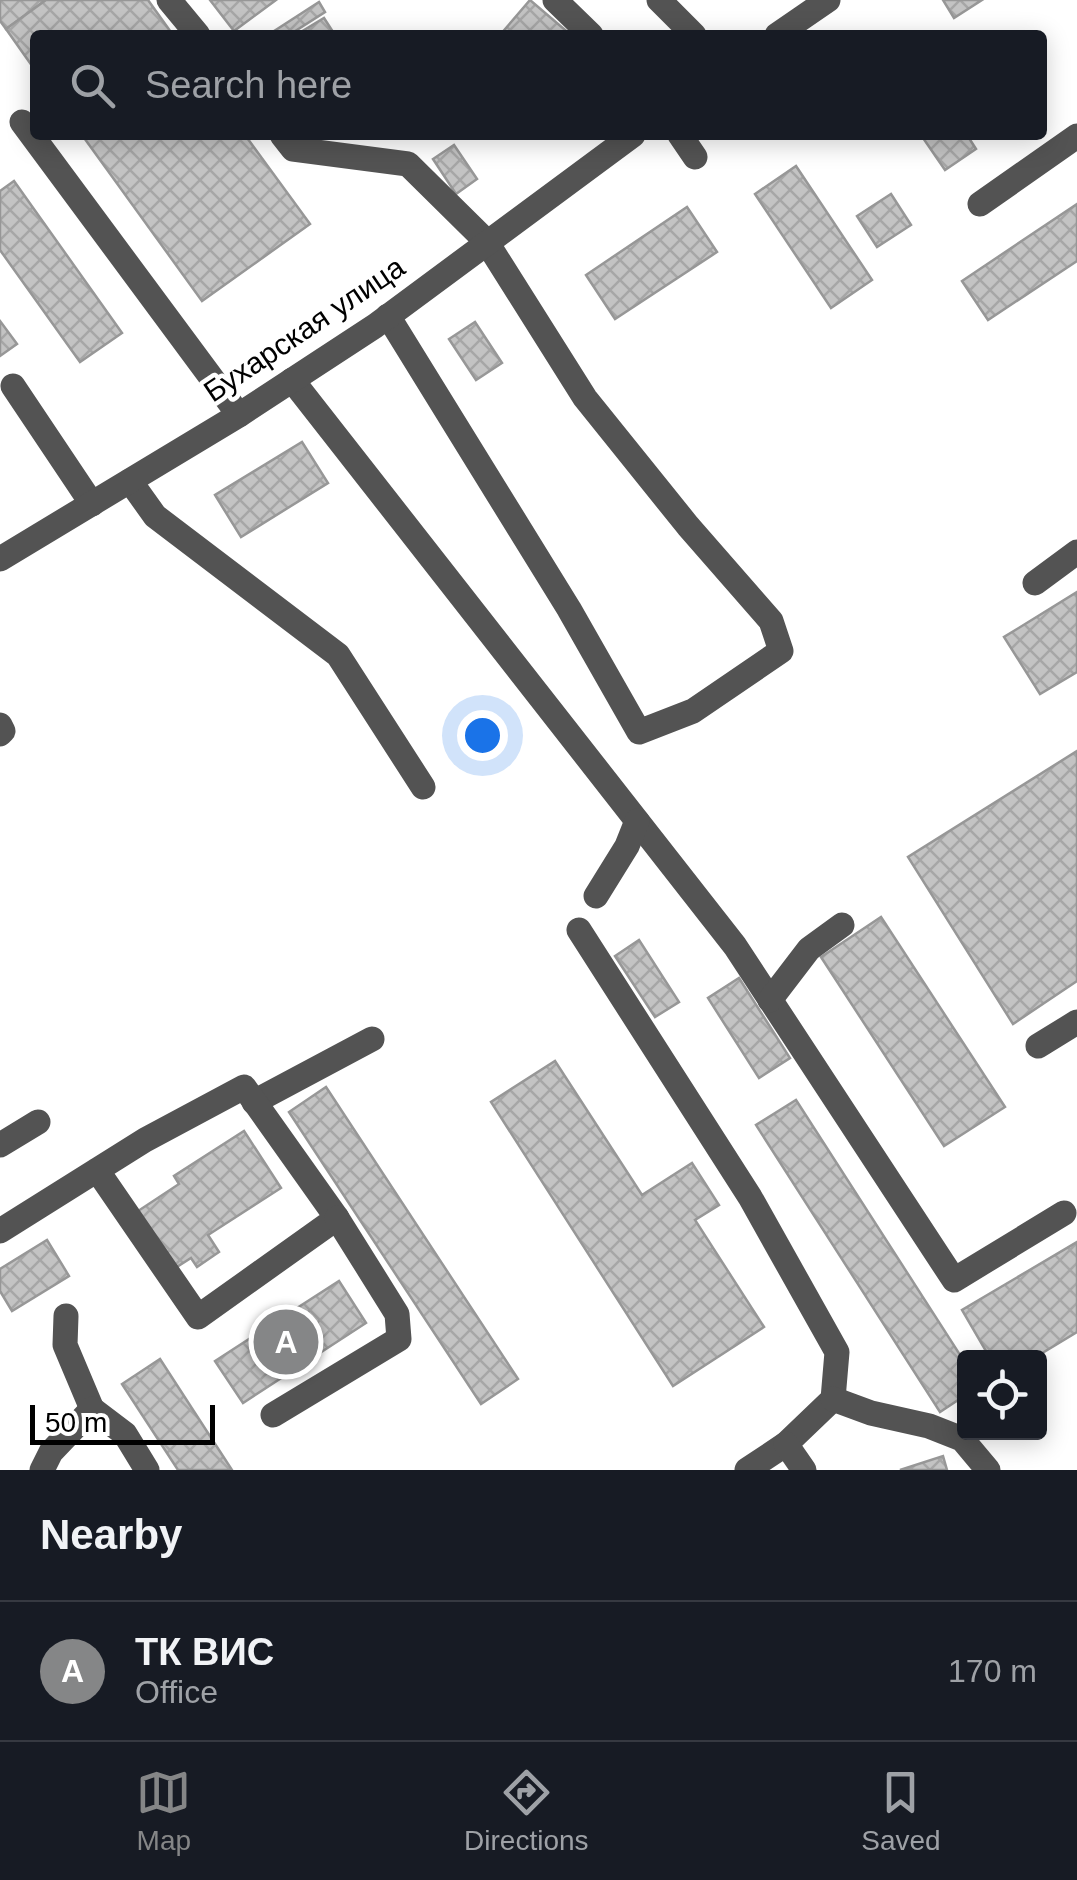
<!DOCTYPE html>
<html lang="en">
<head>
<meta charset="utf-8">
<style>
  :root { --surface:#171b24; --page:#242831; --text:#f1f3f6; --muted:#9ea1a6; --line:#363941; --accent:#858687 }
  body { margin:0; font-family:Arial,sans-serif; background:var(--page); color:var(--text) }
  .controls { position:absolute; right:30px; bottom:30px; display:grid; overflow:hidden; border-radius:10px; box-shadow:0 5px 25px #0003 }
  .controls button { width:90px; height:90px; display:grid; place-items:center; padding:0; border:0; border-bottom:2px solid var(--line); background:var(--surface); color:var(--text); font:50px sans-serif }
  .scale { position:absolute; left:30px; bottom:25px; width:185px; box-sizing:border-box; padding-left:10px; border:5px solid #000; border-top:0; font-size:28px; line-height:35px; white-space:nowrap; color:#000; -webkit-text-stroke:8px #fff; paint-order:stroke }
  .you { position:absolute; left:482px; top:735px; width:35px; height:35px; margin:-25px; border:8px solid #fff; border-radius:50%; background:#1a73e8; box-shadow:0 0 0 15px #1a73e833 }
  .badge { display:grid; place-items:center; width:65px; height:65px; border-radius:50%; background:var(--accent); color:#fff; font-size:32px; font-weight:700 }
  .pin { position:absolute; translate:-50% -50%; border:5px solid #fff; box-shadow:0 2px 10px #0006 }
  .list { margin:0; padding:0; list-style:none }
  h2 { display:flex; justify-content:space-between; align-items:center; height:130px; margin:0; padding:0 40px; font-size:42px }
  h2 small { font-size:32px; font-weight:400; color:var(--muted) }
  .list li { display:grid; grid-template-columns:65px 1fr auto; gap:30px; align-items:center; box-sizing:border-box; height:140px; padding:0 40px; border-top:2px solid var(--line) }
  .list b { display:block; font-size:38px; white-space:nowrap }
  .list p { margin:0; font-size:32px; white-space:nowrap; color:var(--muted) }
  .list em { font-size:32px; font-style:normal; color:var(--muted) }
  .icon { flex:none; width:55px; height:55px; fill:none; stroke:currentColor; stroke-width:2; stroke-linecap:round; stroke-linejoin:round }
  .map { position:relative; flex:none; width:1077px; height:1470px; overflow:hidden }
  .search { position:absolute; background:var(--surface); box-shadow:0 5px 25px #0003; left:30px; right:30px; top:30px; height:110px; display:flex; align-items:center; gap:25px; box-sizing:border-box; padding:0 35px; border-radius:10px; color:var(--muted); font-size:38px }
  .sheet { height:270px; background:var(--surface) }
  nav { display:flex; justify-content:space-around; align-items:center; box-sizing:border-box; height:140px; border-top:2px solid var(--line); background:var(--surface); font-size:28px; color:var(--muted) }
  nav a { display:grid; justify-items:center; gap:5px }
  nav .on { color:var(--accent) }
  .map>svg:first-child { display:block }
</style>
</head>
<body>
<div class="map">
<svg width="1077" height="1470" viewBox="0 0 1077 1470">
  <defs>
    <pattern id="building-cross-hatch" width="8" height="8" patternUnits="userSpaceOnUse" patternTransform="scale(2.5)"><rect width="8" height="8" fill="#c3c3c3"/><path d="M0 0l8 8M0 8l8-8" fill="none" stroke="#a6a6a6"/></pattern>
  </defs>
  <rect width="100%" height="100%" fill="#fff"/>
  <g fill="url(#building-cross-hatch)" stroke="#979797" stroke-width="2.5">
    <polygon points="0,0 46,0 6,29 0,21"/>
    <polygon points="46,0 148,0 173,35 35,35 35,70 6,29"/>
    <polygon points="210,0 276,0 234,31"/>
    <polygon points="530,0 571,35 500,35"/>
    <polygon points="943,0 982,0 954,18"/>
    <polygon points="319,2 325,12 289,35 268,35"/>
    <polygon points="324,18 335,35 296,35"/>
    <polygon points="82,135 245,135 310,224 202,301"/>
    <polygon points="921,135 967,135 976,149 945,170"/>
    <polygon points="454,145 477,179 456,194 433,159"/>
    <polygon points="796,166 872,280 831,308 755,194"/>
    <polygon points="14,181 122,333 80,362 0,250 0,191"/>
    <polygon points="891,194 911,225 877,247 857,216"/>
    <polygon points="1077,204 1077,261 988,320 962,281"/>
    <polygon points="687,207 717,252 615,319 586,275"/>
    <polygon points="0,321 17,344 0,356"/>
    <polygon points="475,322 502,363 476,380 449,339"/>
    <polygon points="302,442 328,483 241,537 215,495"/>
    <polygon points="1077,592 1077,672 1040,694 1004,637"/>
    <polygon points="1077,751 1077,981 1013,1024 908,857"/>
    <polygon points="881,917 1005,1107 944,1146 821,957"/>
    <polygon points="639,940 679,1002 655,1017 615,956"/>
    <polygon points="739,978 790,1058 759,1078 708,998"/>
    <polygon points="555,1061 642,1195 692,1163 719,1205 695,1220 764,1327 673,1386 491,1102"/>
    <polygon points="326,1087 518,1379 481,1404 289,1112"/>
    <polygon points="796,1100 964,1361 964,1396 940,1412 756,1125"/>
    <polygon points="244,1131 281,1188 208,1235 219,1252 197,1267 191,1258 172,1270 135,1213 179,1184 174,1176"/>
    <polygon points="47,1240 69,1276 12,1311 0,1291 0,1269"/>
    <polygon points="1077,1242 1077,1332 1034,1358 990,1358 962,1310"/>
    <polygon points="339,1281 366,1323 243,1403 215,1361"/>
    <polygon points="160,1359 232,1470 178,1470 122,1384"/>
    <polygon points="943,1456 947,1470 900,1470"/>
  </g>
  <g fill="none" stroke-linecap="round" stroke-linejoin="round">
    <g stroke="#535353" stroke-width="25">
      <polyline points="169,0 198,35"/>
      <polyline points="555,0 591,35"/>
      <polyline points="659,0 694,35"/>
      <polyline points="777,35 828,0"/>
      <polyline points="22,122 239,415"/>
      <polyline points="282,135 293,149 408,164 486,241 585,398 688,526 771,621 781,651 693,711 639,732 569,609 388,316"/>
      <polyline points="680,135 695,157"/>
      <polyline points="980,204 1077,136"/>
      <polyline points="292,380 735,946 954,1280 1064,1213"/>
      <polyline points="13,386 92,504"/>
      <polyline points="130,481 155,516 338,655 423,787"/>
      <polyline points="0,559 239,415 375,326 633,135"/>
      <polyline points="1035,583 1077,552"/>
      <polyline points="0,725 3,731 0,734"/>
      <polyline points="596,896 627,846 637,821"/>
      <polyline points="579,930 750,1197 837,1352 833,1399 786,1444 747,1470"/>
      <polyline points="770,1000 809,949 842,925"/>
      <polyline points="1038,1046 1077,1022"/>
      <polyline points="254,1102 372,1039"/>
      <polyline points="0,1145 38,1122"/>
      <polyline points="0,1231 145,1140 244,1087 337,1218 198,1317 97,1170"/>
      <polyline points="66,1316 65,1345 92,1409"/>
      <polyline points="833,1399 871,1413 929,1426 962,1439 988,1470"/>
      <polyline points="273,1415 399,1339 397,1314 337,1218"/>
      <polyline points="786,1444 804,1470"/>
      <polyline points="42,1470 51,1452 92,1409 125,1434 147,1470"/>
    </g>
  </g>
  <g text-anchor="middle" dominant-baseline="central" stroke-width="9" stroke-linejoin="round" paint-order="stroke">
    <g font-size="30" fill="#000" stroke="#fff">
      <text transform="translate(304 329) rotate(-34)">Бухарская улица</text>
    </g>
  </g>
</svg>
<div class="controls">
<button><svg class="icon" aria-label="locate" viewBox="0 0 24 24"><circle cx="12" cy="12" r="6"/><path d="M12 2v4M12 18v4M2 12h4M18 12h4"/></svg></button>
</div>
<div class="scale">50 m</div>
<div class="you"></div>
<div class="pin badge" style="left:286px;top:1342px">A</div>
<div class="search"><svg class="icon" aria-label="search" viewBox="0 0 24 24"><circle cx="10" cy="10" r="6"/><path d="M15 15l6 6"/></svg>Search here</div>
</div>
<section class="sheet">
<h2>Nearby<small></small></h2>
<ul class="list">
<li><span class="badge">A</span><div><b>ТК ВИС</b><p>Office</p></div><em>170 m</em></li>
</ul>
</section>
<nav>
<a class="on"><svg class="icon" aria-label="map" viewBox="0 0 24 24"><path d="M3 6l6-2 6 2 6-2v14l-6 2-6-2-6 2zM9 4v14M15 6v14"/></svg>Map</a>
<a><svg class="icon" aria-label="directions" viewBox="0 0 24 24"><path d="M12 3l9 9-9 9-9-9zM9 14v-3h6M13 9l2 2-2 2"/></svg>Directions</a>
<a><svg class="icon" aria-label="saved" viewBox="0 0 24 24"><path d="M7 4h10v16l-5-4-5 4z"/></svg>Saved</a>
</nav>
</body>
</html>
